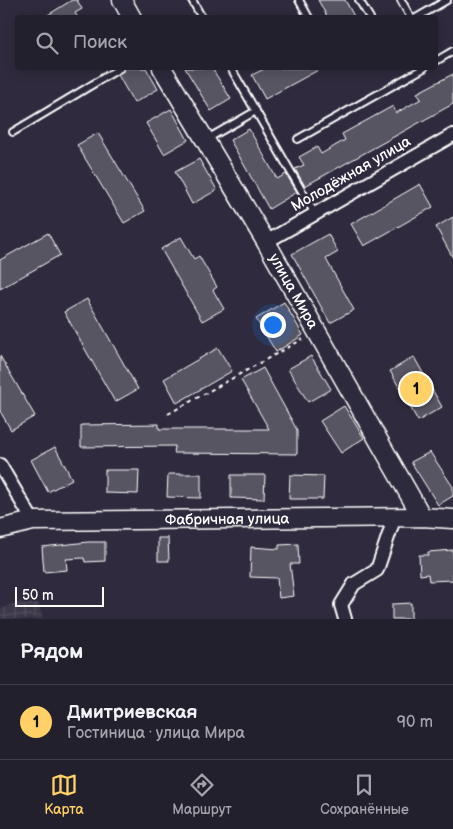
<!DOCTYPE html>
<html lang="ru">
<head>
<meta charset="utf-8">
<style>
  :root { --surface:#23202e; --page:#2f2d3a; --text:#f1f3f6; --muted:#a3a3aa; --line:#403e4a; --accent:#ffd166 }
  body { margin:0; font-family:"Balsamiq Sans",sans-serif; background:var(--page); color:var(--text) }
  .scale { position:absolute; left:15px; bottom:12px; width:89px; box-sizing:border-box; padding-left:5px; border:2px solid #fff; border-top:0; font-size:14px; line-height:18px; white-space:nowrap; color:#fff; -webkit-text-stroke:4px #2f2a3d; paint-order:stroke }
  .you { position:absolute; left:272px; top:324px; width:18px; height:18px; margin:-12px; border:4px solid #fff; border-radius:50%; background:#1a73e8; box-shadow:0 0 0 8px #1a73e833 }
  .badge { display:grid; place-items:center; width:32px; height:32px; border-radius:50%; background:var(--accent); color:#111; font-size:16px; font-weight:700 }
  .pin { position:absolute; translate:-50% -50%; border:2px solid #fff; box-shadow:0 1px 5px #0006 }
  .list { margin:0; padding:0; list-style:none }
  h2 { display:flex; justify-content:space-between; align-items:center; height:65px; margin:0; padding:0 20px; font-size:21px }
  h2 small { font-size:16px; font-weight:400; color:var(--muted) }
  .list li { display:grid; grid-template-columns:32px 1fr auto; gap:15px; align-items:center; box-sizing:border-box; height:75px; padding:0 20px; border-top:1px solid var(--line) }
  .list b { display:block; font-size:19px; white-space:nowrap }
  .list p { margin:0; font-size:16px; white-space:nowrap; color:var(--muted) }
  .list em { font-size:16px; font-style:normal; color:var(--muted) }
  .icon { flex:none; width:28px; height:28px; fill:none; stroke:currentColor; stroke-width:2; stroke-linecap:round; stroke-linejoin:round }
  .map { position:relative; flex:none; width:453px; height:619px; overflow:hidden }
  .search { position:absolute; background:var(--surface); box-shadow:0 2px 12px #0003; left:15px; right:15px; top:15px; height:55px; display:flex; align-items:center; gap:12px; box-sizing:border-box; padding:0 18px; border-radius:5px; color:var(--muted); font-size:19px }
  .sheet { height:140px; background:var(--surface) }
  nav { display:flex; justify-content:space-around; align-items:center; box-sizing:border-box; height:70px; border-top:1px solid var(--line); background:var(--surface); font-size:14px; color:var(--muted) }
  nav a { display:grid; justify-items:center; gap:2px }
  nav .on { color:var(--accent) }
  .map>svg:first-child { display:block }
</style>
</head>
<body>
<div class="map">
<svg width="453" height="619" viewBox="0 0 453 619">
  <defs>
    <pattern id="industrial-grid" width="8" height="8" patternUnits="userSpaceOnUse" patternTransform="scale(1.25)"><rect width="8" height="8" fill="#3c3749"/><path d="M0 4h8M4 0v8" fill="none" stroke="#504b5b"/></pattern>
  </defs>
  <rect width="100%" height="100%" fill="#2f2a3d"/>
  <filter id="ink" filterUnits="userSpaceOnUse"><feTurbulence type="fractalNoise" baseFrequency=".02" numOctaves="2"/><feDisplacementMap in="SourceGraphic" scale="10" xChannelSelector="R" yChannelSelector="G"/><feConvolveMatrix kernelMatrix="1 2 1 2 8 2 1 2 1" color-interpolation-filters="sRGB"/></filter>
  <g filter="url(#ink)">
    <polygon fill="url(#industrial-grid)" points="36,596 43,619 0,619 0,609"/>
    <g fill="#595564" stroke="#fff">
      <polygon points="72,0 77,0 82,9 75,13 78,18 43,18"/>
      <polygon points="318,0 345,0 355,18 328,18"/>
      <polygon points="125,68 146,68 158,89 134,103 118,75"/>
      <polygon points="185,68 212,68 231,99 211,111"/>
      <polygon points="266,68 322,68 265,99 252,75"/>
      <polygon points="453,74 453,104 305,186 295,169 304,165 299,157 317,147 321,154 345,140 342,134 393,106 396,113 421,99 417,93"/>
      <polygon points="171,109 188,140 164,154 146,123"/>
      <polygon points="249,129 277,179 286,174 297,192 269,209 230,140"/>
      <polygon points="98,133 145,211 124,223 77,145"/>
      <polygon points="199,159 217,190 192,204 175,172"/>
      <polygon points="420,184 433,207 364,246 351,224"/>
      <polygon points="453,217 453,258 436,227"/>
      <polygon points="48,233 60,255 0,289 0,260"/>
      <polygon points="328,234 338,252 326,259 354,310 330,323 292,254"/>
      <polygon points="181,237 194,259 199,256 217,287 213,290 224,309 202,321 161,249"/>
      <polygon points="87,299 138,389 115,402 64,312"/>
      <polygon points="284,302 303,335 276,352 256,319"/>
      <polygon points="218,348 232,371 177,403 164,379"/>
      <polygon points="0,356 35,416 11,430 0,411"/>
      <polygon points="311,356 331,389 308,402 288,369"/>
      <polygon points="414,357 442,407 418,421 390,371"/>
      <polygon points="263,368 297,430 297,454 174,453 175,446 81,447 81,425 159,424 159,429 269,429 241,380"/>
      <polygon points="344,406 364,438 341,453 320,421"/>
      <polygon points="55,447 72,479 48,492 31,460"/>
      <polygon points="430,452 453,487 453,496 438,505 411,462"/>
      <polygon points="105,470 139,470 138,494 105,493"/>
      <polygon points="168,474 201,474 201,498 167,497"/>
      <polygon points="231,475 265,475 264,499 231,498"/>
      <polygon points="290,475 324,476 323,499 289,499"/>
      <polygon points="158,538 168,538 169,561 158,561"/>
      <polygon points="88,542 105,542 105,561 85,562 84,558 66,559 67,570 44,572 42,547"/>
      <polygon points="298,544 299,564 290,564 294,596 279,598 277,578 250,577 251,547 279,549 279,545"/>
      <polygon points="453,550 453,580 429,581 428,574 420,575 419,555 428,555 428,552"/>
      <polygon points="411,603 411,619 392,619 392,604"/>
    </g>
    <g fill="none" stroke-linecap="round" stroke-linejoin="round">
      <defs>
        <g id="lane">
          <polyline points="192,0 202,18"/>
          <polyline points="299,0 309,18"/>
          <polyline points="359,0 370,18"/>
          <polyline points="401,0 411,18"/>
          <polyline points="416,18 447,0"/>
          <polyline points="436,61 453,51"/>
          <polyline points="231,68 315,214"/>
          <polyline points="13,132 120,68"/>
          <polyline points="207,139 256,111"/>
          <polyline points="298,139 424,68"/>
        </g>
        <g id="street">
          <polyline points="266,242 453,135"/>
          <polyline points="0,465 33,521"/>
          <polyline points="345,619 341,605 354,584 377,570 394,519"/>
        </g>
        <g id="secondary">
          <polyline points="122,0 132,18"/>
          <path id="s1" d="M 162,68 L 266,242 L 422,517"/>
          <path id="s2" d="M 0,529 L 33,521 L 422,517 L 453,519"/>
        </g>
      </defs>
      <use href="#lane" stroke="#fff" stroke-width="10"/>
      <use href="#street" stroke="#fff" stroke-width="16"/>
      <use href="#secondary" stroke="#fff" stroke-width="21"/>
      <polyline stroke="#fff" stroke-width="2" stroke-dasharray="4 4" stroke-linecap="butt" points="168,414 303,339"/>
      <use href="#lane" stroke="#2f2a3d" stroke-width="6"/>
      <use href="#street" stroke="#2f2a3d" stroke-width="12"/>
      <use href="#secondary" stroke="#2f2a3d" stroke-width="18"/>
    </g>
  </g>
  <g text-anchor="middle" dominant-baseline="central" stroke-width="5" stroke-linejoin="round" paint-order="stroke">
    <g font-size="15" fill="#fff" stroke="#2f2a3d">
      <text transform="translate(351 174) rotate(-30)">Молодёжная улица</text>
      <text stroke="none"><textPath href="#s1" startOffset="259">улица Мира</textPath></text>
      <text stroke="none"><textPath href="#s2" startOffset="228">Фабричная улица</textPath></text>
    </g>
  </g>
</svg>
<div class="scale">50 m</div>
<div class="you"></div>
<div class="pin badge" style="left:416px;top:389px">1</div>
<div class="search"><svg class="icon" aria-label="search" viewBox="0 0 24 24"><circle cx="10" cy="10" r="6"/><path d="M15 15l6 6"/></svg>Поиск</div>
</div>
<section class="sheet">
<h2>Рядом<small></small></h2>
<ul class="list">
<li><span class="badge">1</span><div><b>Дмитриевская</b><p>Гостиница · улица Мира</p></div><em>90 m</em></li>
</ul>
</section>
<nav>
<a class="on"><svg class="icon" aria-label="map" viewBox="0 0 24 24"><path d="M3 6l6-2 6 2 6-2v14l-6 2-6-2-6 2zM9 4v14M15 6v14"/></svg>Карта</a>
<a><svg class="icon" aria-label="directions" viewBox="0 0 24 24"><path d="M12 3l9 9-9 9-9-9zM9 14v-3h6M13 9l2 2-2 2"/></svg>Маршрут</a>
<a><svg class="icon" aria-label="saved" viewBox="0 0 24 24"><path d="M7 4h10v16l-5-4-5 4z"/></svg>Сохранённые</a>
</nav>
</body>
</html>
